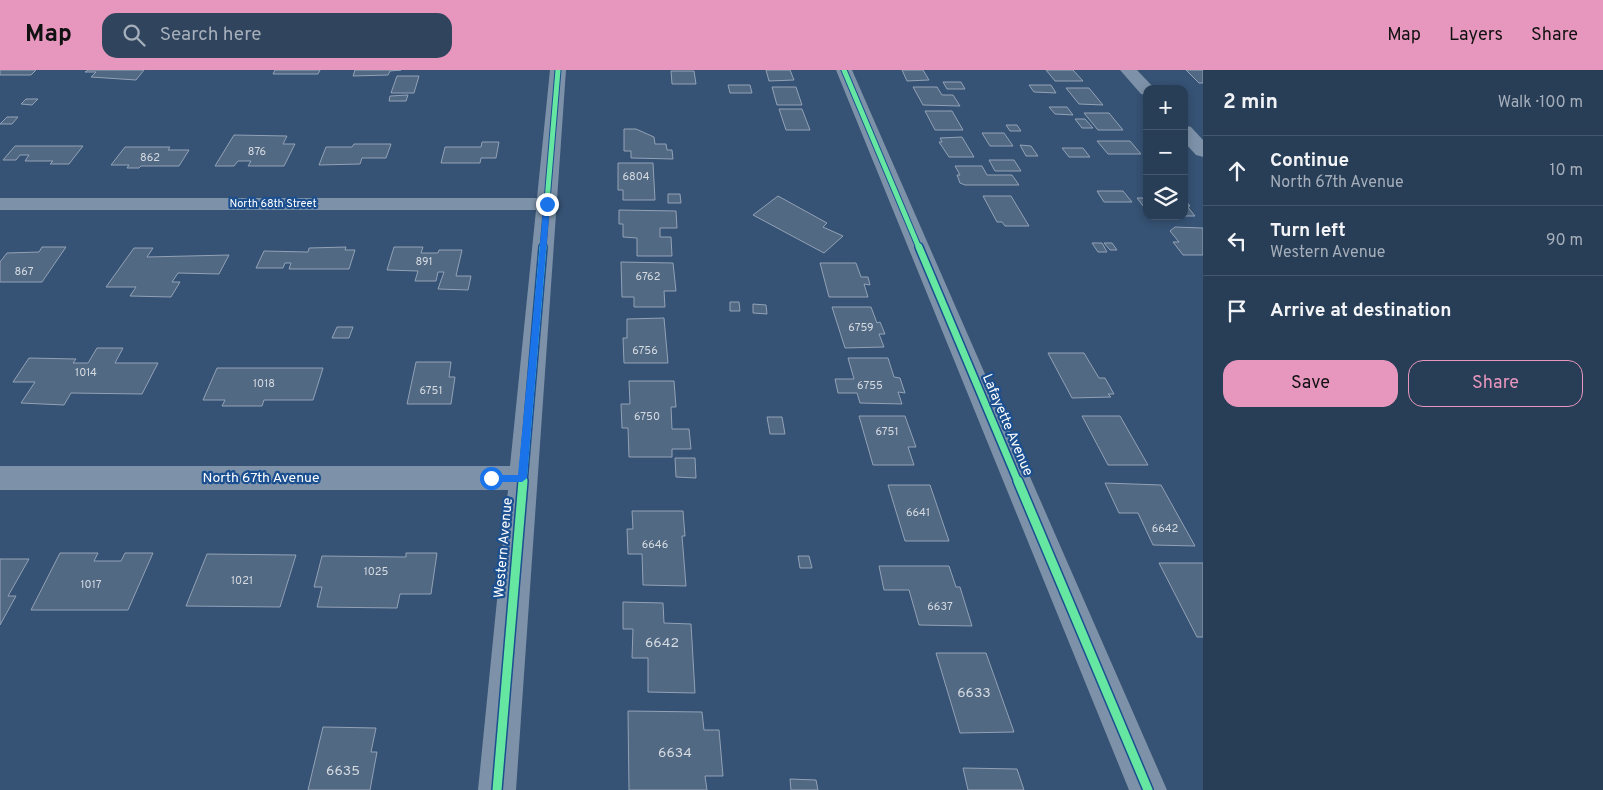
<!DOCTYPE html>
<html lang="en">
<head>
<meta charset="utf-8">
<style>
  :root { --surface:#283e57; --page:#30455d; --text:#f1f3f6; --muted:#a5aeba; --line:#44576d; --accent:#e797bd }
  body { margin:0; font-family:Overpass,sans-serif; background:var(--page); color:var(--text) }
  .controls { position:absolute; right:15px; top:15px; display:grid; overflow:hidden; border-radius:10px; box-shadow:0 2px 8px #0003 }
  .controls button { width:45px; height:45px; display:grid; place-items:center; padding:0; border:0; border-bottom:1px solid var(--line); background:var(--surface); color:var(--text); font:25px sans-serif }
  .stop { position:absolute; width:15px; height:15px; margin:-11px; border:4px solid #1a73e8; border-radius:50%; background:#fff }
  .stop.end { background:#1a73e8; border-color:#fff; box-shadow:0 1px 5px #0008 }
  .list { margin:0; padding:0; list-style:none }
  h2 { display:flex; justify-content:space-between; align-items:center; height:65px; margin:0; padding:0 20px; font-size:21px }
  h2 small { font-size:16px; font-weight:400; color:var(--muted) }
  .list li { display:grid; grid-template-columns:32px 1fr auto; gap:15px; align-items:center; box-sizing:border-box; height:70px; padding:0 20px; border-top:1px solid var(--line) }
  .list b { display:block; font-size:19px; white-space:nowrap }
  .list p { margin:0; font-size:16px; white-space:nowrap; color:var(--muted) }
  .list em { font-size:16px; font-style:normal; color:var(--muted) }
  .actions { display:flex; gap:10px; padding:15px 20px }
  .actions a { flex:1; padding:11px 0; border:1px solid var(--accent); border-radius:15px; text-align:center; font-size:18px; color:var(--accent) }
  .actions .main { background:var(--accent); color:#111 }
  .icon { flex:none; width:28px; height:28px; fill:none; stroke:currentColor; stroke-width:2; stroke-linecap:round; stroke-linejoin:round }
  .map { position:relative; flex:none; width:1203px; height:720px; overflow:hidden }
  header { display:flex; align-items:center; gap:30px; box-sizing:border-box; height:70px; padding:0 25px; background:var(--accent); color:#111 }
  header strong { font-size:24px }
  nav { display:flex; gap:28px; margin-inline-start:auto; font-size:18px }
  .search { width:350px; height:45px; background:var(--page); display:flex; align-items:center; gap:12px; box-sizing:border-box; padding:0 18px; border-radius:15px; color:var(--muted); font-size:19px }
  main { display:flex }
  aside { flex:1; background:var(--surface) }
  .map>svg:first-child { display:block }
</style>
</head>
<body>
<header>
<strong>Map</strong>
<div class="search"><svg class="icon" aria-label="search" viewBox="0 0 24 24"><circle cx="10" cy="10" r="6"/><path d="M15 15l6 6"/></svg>Search here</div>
<nav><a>Map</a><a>Layers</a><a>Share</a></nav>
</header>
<main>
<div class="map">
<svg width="1203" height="720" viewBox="0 0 1203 720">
  <rect width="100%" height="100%" fill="#365274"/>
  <g fill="#526984" stroke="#92a2b6">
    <polygon points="0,0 36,0 31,5 0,5"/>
    <polygon points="88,0 144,0 136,10 91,7 96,2 85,2"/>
    <polygon points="275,0 320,0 318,4 273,4"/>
    <polygon points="355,0 401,0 390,1 388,5 353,6"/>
    <polygon points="766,0 790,0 794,10 769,11"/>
    <polygon points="902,0 923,0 929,10 907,11"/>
    <polygon points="1046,0 1073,0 1083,11 1055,11"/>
    <polygon points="1186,0 1203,0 1203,13 1199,13"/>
    <polygon points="671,1 694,1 696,14 672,14"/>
    <polygon points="397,6 419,6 414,23 391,23"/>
    <polygon points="943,12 961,12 965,19 947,19"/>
    <polygon points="728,15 750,15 752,23 730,23"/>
    <polygon points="1029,15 1051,15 1056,23 1034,22"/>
    <polygon points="772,17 796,17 802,35 777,35"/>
    <polygon points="913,17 937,17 942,25 953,25 960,36 923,35"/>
    <polygon points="1066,18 1089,18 1103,35 1079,34"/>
    <polygon points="408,25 406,31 389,31 390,26"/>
    <polygon points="26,29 38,29 32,35 21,34"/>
    <polygon points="1049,37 1067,37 1073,45 1055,44"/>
    <polygon points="779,39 802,39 810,60 786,60"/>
    <polygon points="925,41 952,41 963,60 935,60"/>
    <polygon points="1084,43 1109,43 1123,60 1098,60"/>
    <polygon points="7,47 18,47 12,54 0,54"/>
    <polygon points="1075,49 1085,49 1093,58 1082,58"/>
    <polygon points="1006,55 1017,55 1021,61 1010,61"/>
    <polygon points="624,59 636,59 654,67 655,74 666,74 667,80 672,80 673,89 631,88 631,81 624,81"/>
    <polygon points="982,63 1004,63 1013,76 990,76"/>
    <polygon points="234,65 287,66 283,74 295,74 284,96 248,96 251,91 238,91 234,96 215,96"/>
    <polygon points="962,67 974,87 949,87 939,72 942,72 940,68"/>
    <polygon points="1097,71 1130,71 1141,84 1108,84"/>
    <polygon points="482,72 499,72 496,88 481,88 480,93 441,93 445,77 481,77"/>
    <polygon points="354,74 391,74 386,88 362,88 360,94 319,95 326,77 352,77"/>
    <polygon points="1020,75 1031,76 1038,86 1026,86"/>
    <polygon points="15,76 83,76 69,94 50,94 53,91 25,91 29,85 20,85 16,90 3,90"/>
    <polygon points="125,77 170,77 168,80 189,80 179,96 141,96 139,98 127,98 129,95 111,95"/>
    <polygon points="1062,78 1083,78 1090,87 1069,87"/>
    <polygon points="989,90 1014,90 1021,101 995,101"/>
    <polygon points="618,93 653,93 655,130 623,130 623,120 618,120"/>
    <polygon points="955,96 982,96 987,105 1012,105 1019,115 965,115 960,113 957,105 960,105"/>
    <polygon points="1097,121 1123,121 1132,132 1104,132"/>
    <polygon points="668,124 680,124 681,133 668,133"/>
    <polygon points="778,126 827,153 823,157 843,166 824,183 753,145"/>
    <polygon points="983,126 1011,126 1029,156 1005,156 1002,152 997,152"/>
    <polygon points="1137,128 1147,128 1147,141"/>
    <polygon points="1184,129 1190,136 1187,136 1195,146 1184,146"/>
    <polygon points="619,140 676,141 677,158 660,158 660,167 671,167 672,186 637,186 637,168 623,167 623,154 619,154"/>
    <polygon points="1175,157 1203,158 1203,185 1183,185 1173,172 1179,172 1170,161"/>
    <polygon points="1092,173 1102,173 1107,182 1098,182"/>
    <polygon points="1104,173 1112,173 1117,180 1110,180"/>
    <polygon points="42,177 66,177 42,212 0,212 0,192 7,183 39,182"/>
    <polygon points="346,177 345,180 355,180 349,199 289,199 291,193 285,193 283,198 256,198 264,181 308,182 309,178"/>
    <polygon points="394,177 423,177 421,183 438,183 439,180 462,180 456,206 471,206 468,220 438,219 444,202 438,202 436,211 415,211 418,201 387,200"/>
    <polygon points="134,178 153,178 147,187 229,185 219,204 178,203 172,212 180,212 171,227 130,226 136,217 106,217"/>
    <polygon points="621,192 673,193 676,221 664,221 665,237 634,237 634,227 622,227"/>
    <polygon points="820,193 856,193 861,207 868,207 870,215 864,214 868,227 829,227"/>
    <polygon points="730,232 739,232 740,241 730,241"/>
    <polygon points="753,234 766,235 767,244 753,243"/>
    <polygon points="832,237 871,237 877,253 880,252 885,264 879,264 884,277 845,278"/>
    <polygon points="664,248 668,293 624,293 623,268 627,268 627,249"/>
    <polygon points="337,257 353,257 349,268 332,268"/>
    <polygon points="97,278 123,278 115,293 158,293 142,324 71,323 64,335 21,333 35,312 13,312 29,288 76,289 73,293 88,293"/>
    <polygon points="1048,283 1084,283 1099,308 1105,308 1114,324 1108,324 1111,327 1072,328"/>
    <polygon points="848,288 888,288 894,307 900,308 905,323 898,322 902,334 860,333 857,323 838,323 835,309 854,309"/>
    <polygon points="416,292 451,292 449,307 455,307 451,334 407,334"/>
    <polygon points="217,298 323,298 313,330 264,330 262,336 222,336 225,330 203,330"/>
    <polygon points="629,311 674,311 676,337 671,337 672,359 689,359 691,379 672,379 672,387 629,387 628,358 622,358 621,334 630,334"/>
    <polygon points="859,346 905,346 916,377 908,377 914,395 873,395"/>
    <polygon points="1082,346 1120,346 1148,395 1108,395"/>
    <polygon points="767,347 782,347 785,364 770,364"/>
    <polygon points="675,388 695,388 696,408 676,407"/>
    <polygon points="1105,413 1161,415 1195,476 1153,475 1138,443 1119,443"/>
    <polygon points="888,415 930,415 949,471 905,471"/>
    <polygon points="632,441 683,441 685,466 682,466 686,516 643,515 642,484 628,484 627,459 633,459"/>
    <polygon points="60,483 98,483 94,491 121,491 125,483 153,483 128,540 31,540"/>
    <polygon points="406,483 437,483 431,524 400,524 397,538 317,537 322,517 314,517 322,486 406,487"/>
    <polygon points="207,484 296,485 280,537 186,536"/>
    <polygon points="798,486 809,486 812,498 800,498"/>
    <polygon points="0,489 29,489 8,526 16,526 0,555"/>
    <polygon points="1159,493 1203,493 1203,567 1197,567"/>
    <polygon points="879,496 949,496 956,517 960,517 972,556 919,555 909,520 884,520"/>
    <polygon points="623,532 663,533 664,553 691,554 695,623 648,622 648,588 632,588 633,559 623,559"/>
    <polygon points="936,583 986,583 1014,662 960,663"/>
    <polygon points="628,641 702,642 704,660 719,660 723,706 705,706 707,720 629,720"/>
    <polygon points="323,657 376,658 371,682 377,682 370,720 308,720"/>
    <polygon points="963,698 1017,699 1024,720 968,720"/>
    <polygon points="790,709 816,710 818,720 791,720"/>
  </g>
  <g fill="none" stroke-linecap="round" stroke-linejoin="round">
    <g fill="#7d92a8" fill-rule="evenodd">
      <polygon points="550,0 566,0 516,720 478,720 508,420 0,420 0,396 510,396 536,140 0,140 0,128 537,128"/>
      <polygon points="836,0 852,0 1167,720 1129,720"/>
      <polygon points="1120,0 1137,0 1155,19 1147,19 1147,25 1141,24"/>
      <polygon points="1184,55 1191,57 1203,70 1203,87 1196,85 1184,72"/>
    </g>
    <defs>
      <g id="cycleway-far2">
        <polyline points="844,0 919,178"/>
        <polyline points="543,178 558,0"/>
      </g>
      <g id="cycleway-far1">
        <polyline points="919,177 1018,412"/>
        <polyline points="523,412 543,177"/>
      </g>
      <g id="cycleway">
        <polyline points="1018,411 1148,720"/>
        <polyline points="497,720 523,411"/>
      </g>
    </defs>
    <use href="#cycleway-far2" stroke="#1b4f8f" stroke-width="7"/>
    <use href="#cycleway-far1" stroke="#1b4f8f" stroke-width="10"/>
    <use href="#cycleway" stroke="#1b4f8f" stroke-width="12"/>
    <use href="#cycleway-far2" stroke="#66e7a1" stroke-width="5"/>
    <use href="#cycleway-far1" stroke="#66e7a1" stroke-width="7"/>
    <use href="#cycleway" stroke="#66e7a1" stroke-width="9"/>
  </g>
  <polygon fill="#1a73e8" points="544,132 550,134 527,408 522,412 491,412 487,408 491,405 518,405"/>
  <g text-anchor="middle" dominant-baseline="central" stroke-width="4.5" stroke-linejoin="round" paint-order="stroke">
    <g font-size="11" fill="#d4dae0">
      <text x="257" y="82">876</text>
      <text x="150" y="88">862</text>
      <text x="636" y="107">6804</text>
      <text x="424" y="192">891</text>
      <text x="24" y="202">867</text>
      <text x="648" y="207">6762</text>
      <text x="861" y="258">6759</text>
      <text x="645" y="281">6756</text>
      <text x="86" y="303">1014</text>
      <text x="264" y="314">1018</text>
      <text x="870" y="316">6755</text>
      <text x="431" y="321">6751</text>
      <text x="647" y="347">6750</text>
      <text x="887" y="362">6751</text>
      <text x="918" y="443">6641</text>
      <text x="1165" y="459">6642</text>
      <text x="655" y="475">6646</text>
      <text x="376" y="502">1025</text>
      <text x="242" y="511">1021</text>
      <text x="91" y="515">1017</text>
      <text x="940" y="537">6637</text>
    </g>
    <g font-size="11" fill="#fff" stroke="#1b4f8f">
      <text x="273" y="134">North 68th Street</text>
    </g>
    <g font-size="14" fill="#fff" stroke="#1b4f8f">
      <text transform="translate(1007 355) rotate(67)">Lafayette Avenue</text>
      <text x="261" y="408">North 67th Avenue</text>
      <text transform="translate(504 478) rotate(-85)">Western Avenue</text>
    </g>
    <g font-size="14" fill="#d4dae0">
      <text x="662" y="573">6642</text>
      <text x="974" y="623">6633</text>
      <text x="675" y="683">6634</text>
      <text x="343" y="701">6635</text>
    </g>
  </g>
</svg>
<div class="controls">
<button>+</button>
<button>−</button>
<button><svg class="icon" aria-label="layers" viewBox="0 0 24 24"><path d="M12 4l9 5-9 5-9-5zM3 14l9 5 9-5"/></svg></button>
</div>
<div class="stop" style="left:491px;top:408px"></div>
<div class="stop end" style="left:547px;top:134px"></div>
</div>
<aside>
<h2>2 min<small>Walk · 100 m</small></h2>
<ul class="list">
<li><svg class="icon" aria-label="ahead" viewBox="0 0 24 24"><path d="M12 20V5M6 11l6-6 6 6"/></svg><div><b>Continue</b><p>North 67th Avenue</p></div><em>10 m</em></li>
<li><svg class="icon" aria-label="left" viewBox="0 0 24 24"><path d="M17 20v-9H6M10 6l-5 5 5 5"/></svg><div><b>Turn left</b><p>Western Avenue</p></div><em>90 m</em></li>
<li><svg class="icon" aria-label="arrive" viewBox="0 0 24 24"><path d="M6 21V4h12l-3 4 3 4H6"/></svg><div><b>Arrive at destination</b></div></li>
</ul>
<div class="actions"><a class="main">Save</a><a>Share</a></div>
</aside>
</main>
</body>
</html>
